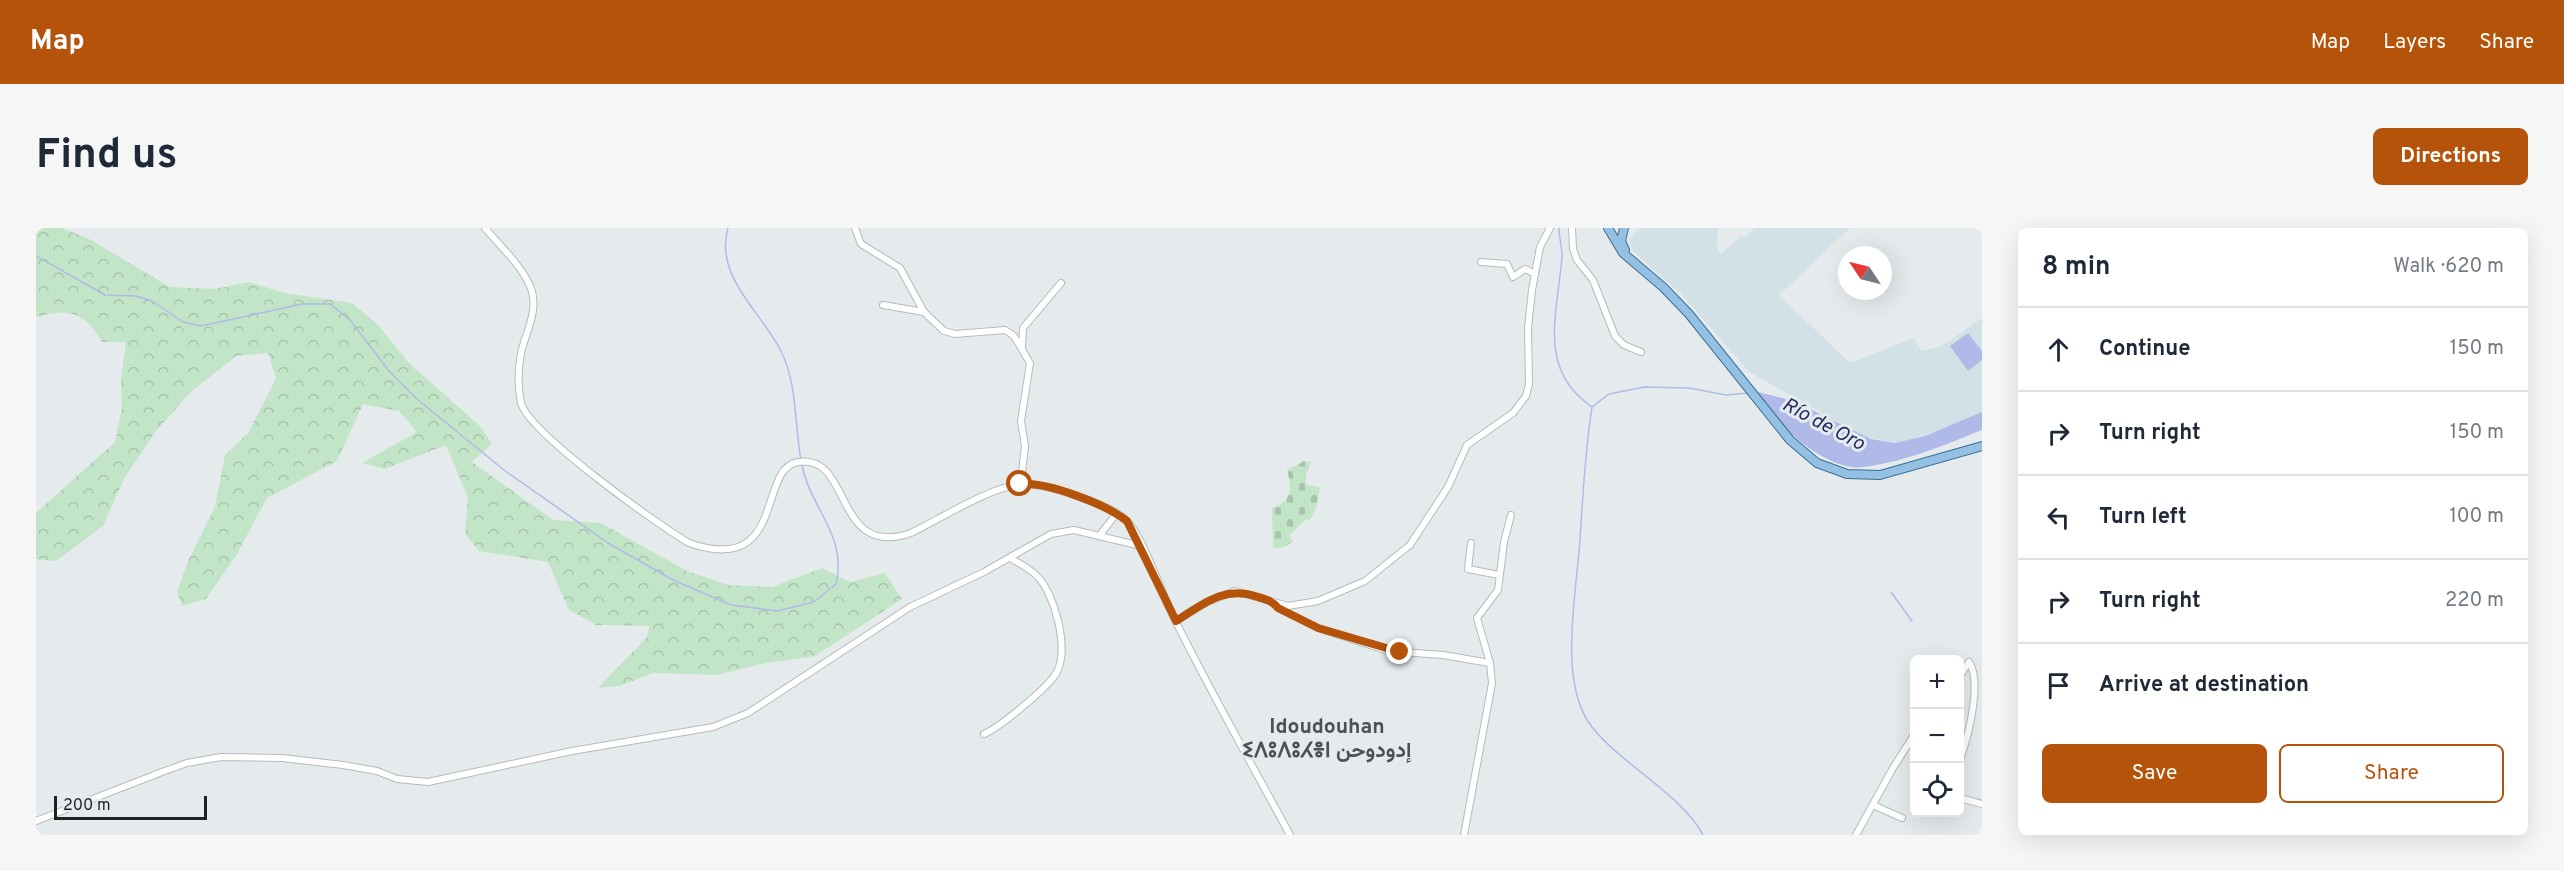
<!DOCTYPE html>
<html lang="en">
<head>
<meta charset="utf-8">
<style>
  :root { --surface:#fff; --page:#f6f6f7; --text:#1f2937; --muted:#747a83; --line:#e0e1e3; --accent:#b45309 }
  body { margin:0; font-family:Overpass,Vazirmatn,"Noto Sans Tifinagh",sans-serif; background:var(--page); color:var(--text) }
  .controls { position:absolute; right:18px; bottom:18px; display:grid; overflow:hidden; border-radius:9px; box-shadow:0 6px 24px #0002 }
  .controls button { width:54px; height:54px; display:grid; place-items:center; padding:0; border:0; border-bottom:2px solid var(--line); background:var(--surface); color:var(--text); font:30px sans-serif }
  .compass { position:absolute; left:1802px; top:18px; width:54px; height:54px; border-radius:50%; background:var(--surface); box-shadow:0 6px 24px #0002; rotate:305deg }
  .scale { position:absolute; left:18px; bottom:15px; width:153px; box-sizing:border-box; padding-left:6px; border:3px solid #1f2122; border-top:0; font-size:16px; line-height:21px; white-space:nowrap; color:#1f2122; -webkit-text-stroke:4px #e5ebed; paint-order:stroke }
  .stop { position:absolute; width:18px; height:18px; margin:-14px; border:4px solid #b45309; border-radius:50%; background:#fff }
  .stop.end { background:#b45309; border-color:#fff; box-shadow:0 2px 6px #0008 }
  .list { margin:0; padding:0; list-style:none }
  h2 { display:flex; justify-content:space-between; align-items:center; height:78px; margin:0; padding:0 24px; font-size:26px }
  h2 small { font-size:20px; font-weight:400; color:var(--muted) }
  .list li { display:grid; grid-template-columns:39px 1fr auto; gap:18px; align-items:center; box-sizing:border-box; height:84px; padding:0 24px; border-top:2px solid var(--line) }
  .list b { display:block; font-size:22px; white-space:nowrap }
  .list em { font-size:20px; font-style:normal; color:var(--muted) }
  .actions { display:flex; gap:12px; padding:18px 24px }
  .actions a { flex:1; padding:14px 0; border:2px solid var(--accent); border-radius:9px; text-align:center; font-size:21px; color:var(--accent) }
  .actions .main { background:var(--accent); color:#fff }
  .icon { flex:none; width:33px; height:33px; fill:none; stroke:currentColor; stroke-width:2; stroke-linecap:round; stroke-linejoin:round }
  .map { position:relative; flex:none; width:1946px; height:607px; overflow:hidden; border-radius:9px }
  header { display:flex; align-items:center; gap:36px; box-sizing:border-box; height:84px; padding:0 30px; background:var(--accent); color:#fff }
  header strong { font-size:28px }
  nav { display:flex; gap:33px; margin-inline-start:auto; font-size:21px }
  .intro { display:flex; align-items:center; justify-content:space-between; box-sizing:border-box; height:144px; padding:0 36px }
  h1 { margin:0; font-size:42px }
  .button { padding:15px 27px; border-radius:9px; background:var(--accent); color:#fff; font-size:21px; font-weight:700 }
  main { display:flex; gap:36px; padding:0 36px }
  aside { flex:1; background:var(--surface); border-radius:9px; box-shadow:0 6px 24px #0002 }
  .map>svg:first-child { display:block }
</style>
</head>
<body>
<header>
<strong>Map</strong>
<nav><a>Map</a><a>Layers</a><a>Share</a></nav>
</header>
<div class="intro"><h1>Find us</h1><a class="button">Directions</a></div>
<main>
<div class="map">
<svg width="1946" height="607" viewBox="0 0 1946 607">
  <defs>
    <pattern id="forest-crowns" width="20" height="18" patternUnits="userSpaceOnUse" patternTransform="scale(1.5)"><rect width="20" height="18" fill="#c3e5c7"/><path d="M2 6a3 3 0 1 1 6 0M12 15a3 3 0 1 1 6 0" fill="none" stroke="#a7c4ab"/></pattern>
    <pattern id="cemetery-stones" width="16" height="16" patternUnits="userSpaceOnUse" patternTransform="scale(1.5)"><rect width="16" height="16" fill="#c3e5c7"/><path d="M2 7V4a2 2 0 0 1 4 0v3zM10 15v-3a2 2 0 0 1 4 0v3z" fill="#a7c4ab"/></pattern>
  </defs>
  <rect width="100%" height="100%" fill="#e5ebed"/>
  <polygon fill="#d2e1e5" points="1605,0 1683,0 1680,17 1685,26 1706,7 1709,9 1719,0 1814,0 1743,67 1814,135 1878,110 1886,123 1906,118 1946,90 1946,184 1924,195 1868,214 1856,215 1828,208 1713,144 1648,69 1597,23 1593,12"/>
  <path fill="url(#forest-crowns)" d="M 0,0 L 26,0 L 53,11 L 134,59 L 179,61 L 213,54 L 248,65 L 316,75 L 342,97 L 373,135 L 444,198 L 456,216 L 436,234 L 517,292 L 565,295 L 651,343 L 692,357 L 736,359 L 786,340 L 814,354 L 849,345 L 866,371 L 779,428 L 725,436 L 681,447 L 617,445 L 584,458 L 562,460 L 611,409 L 613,398 L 560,397 L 533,382 L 512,334 L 443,323 L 429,306 L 432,270 L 410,217 L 349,241 L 326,235 L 381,204 L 363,183 L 327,176 L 301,233 L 231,270 L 201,326 L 170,371 L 146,378 L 141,363 L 153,331 L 179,279 L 189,227 L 212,205 L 240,151 L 232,125 L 200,128 L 156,163 L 120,203 L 89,249 L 67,298 L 20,333 L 0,331 L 0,285 L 79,214 L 86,179 L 85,151 L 90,114 L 66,114 C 49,84 33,80 0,89 Z"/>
  <path fill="url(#cemetery-stones)" d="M 1268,233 L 1275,234 L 1270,247 L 1270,257 L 1284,259 L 1281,278 L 1274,292 L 1270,291 L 1253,308 L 1257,314 L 1248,319 L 1237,320 L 1236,280 C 1257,273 1256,260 1251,242 Z"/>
  <g fill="#b0bae8">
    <polygon points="1932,105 1946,123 1946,132 1932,143 1914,118"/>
    <path d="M 1714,162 L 1758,173 L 1835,211 L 1859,215 L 1889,208 L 1946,184 L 1946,202 C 1909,217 1868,234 1828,239 C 1810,242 1787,230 1773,220 C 1751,205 1732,181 1714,162 Z"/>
  </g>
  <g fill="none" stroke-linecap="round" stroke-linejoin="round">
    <g stroke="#b0bae8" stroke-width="1.5">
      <path d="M 692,0 C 678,49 725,83 745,123 C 762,158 758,195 765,232"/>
      <path d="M 1523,0 C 1523,10 1526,18 1526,28 C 1522,84 1500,141 1556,179"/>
      <path d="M 0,28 L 69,67 L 100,68 L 116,73 L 147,94 L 165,98 L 266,76 L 294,76 L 314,92 L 353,143 L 381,171 L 468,242 L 572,315 L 635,351 L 695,377 L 741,383 L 778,374 L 800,356 C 812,308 774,280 766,237"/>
      <polyline points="1855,364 1876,393"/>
      <path d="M 1667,607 C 1647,568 1584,535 1556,499 C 1521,455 1541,363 1544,311 C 1547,267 1549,223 1556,179 L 1573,166 L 1608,159 L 1653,160 L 1690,167 L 1713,165"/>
    </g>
    <defs>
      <g id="minor">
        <path d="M 449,0 C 464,18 485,37 494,58 C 504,81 490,103 485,125 C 482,141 482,160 485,175 C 493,205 622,297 653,315 C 751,349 721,240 762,234 C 817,225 797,332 875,305 C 904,291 957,257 988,256 C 1010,256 1074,276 1090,292 C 1107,308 1126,366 1138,390 C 1174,463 1215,535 1254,607"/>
        <polyline points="819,0 825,16 864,40 888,84"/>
        <polyline points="1536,0 1537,21 1541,32 1557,52 1579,108 1588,117 1605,124"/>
        <polyline points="1445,34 1471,36 1477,49 1489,41 1499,46"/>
        <polyline points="847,77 888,84 908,103 919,106 969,102 978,108 994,135 985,193 989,218 986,244 990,256"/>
        <polyline points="986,118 987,100 1025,55"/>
        <polyline points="1063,308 1081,285"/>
        <polyline points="1435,315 1432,341 1463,347"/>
        <polyline points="1238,375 1242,380 1282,400 1352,423 1407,427 1454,435"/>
        <polyline points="1140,393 1171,374 1199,363 1252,378 1282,373 1329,353 1374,317 1412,259 1431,217 1477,185 1490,168 1493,156 1492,100 1496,62 1504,19 1514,0"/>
        <path d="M 1924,448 L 1933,434 C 1946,453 1933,507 1924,531"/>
        <path d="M 948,506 C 964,499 1013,459 1021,444 C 1033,420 1019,366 1001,348 C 993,340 983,335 974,330"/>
        <polyline points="1924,570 1946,576"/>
        <polyline points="1837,577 1866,590"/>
        <polyline points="0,593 126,544 151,535 185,529 246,530 307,537 341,543 361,551 392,554 536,523 677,499 712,485 874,379 948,344 1015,306 1038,302 1105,318"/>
        <polyline points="1428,607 1456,455 1454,435 1441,390 1462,362 1468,314 1475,287"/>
        <polyline points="1820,607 1857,540 1878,507"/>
      </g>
      <g id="major">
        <polyline points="1572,0 1587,25 1627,59 1653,86 1754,212 1781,235 1811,246 1844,247 1946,218"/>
        <polyline points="1588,0 1585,13 1589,22"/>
      </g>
    </defs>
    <use href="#minor" stroke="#b5bbbd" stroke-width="8"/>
    <use href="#major" stroke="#3c6e93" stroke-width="10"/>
    <use href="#minor" stroke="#fff" stroke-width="6"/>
    <use href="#major" stroke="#94c1e3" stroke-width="8"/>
  </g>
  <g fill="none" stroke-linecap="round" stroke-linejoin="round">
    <path stroke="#b45309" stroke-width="8" d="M 984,256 C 1012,254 1069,276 1091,293 L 1140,393 C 1167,376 1188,357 1222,369 C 1230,371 1236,373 1242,380 L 1282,400 L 1364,424"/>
  </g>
  <g text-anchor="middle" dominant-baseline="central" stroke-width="6" stroke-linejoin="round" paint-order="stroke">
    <g font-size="20" font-style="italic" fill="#252b62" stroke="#e5ebed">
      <text transform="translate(1787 197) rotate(28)">Río de Oro</text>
    </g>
    <g font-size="21" font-weight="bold" fill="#4c5253" stroke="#e5ebed">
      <text x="1291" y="499">Idoudouhan<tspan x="1291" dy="24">ⵉⴷⵓⴷⵓⵃⴻⵏ إدودوحن</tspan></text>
    </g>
  </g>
</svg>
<div class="controls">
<button>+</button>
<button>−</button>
<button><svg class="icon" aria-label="locate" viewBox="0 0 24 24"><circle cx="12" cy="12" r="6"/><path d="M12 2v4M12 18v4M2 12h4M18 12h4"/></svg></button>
</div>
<svg class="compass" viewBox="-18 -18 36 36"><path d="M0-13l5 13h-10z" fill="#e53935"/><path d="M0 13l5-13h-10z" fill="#747a83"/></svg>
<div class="scale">200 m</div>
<div class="stop" style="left:984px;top:256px"></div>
<div class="stop end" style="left:1364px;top:424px"></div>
</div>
<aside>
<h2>8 min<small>Walk · 620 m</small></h2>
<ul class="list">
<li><svg class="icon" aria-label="ahead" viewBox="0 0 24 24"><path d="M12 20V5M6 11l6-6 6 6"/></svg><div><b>Continue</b></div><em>150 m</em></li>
<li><svg class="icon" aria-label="right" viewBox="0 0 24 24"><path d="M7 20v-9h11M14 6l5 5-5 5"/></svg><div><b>Turn right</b></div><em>150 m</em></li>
<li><svg class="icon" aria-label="left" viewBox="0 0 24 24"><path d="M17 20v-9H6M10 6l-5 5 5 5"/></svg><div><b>Turn left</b></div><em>100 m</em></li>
<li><svg class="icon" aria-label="right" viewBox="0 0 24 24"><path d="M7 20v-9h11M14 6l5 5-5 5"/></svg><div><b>Turn right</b></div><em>220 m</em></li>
<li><svg class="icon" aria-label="arrive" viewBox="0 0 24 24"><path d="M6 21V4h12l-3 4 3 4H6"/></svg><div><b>Arrive at destination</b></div></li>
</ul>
<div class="actions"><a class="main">Save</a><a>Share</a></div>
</aside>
</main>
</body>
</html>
